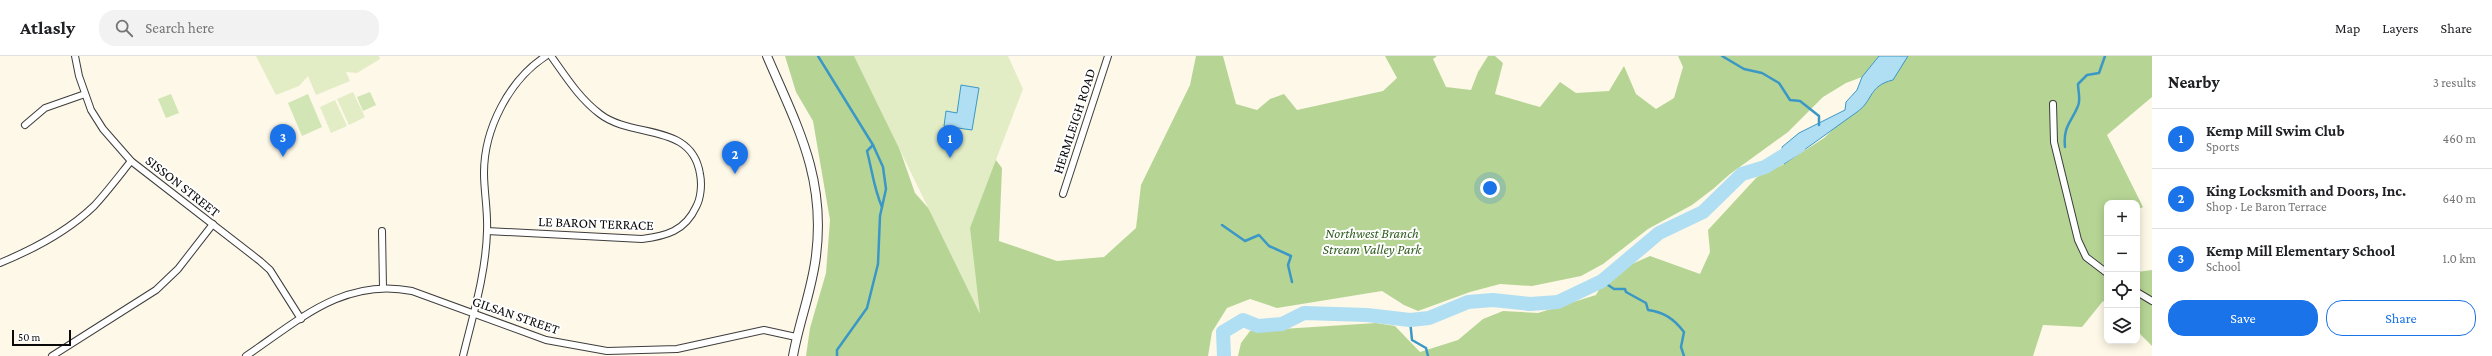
<!DOCTYPE html>
<html lang="en">
<head>
<meta charset="utf-8">
<style>
  :root { --surface:#fff; --page:#f2f2f2; --text:#202124; --muted:#757577; --line:#e0e0e0; --accent:#1a73e8 }
  body { margin:0; font-family:"Crimson Pro",serif; background:var(--page); color:var(--text) }
  .controls { position:absolute; right:12px; bottom:12px; display:grid; overflow:hidden; border-radius:8px; box-shadow:0 2px 10px #0003 }
  .controls button { width:36px; height:36px; display:grid; place-items:center; padding:0; border:0; border-bottom:1px solid var(--line); background:var(--surface); color:var(--text); font:20px sans-serif }
  .scale { position:absolute; left:12px; bottom:10px; width:59px; box-sizing:border-box; padding-left:4px; border:2px solid #0a0a0a; border-top:0; font-size:11px; line-height:14px; white-space:nowrap; color:#0a0a0a; -webkit-text-stroke:3px #fff; paint-order:stroke }
  .you { position:absolute; left:1490px; top:132px; width:14px; height:14px; margin:-10px; border:3px solid #fff; border-radius:50%; background:#1a73e8; box-shadow:0 0 0 6px #1a73e833 }
  .badge { display:grid; place-items:center; width:26px; height:26px; border-radius:50%; background:var(--accent); color:#fff; font-size:13px; font-weight:700 }
  .pin { position:absolute; translate:-50% -33px; filter:drop-shadow(0 1px 2px #0008) }
  .pin::after { content:''; position:absolute; top:21px; width:14px; height:12px; background:inherit; clip-path:polygon(0 0,100% 0,50% 100%) }
  .list { margin:0; padding:0; list-style:none }
  h2 { display:flex; justify-content:space-between; align-items:center; height:52px; margin:0; padding:0 16px; font-size:17px }
  h2 small { font-size:13px; font-weight:400; color:var(--muted) }
  .list li { display:grid; grid-template-columns:26px 1fr auto; gap:12px; align-items:center; box-sizing:border-box; height:60px; padding:0 16px; border-top:1px solid var(--line) }
  .list b { display:block; font-size:15px; white-space:nowrap }
  .list p { margin:0; font-size:13px; white-space:nowrap; color:var(--muted) }
  .list em { font-size:13px; font-style:normal; color:var(--muted) }
  .actions { display:flex; gap:8px; padding:12px 16px }
  .actions a { flex:1; padding:9px 0; border:1px solid var(--accent); border-radius:16px; text-align:center; font-size:14px; color:var(--accent) }
  .actions .main { background:var(--accent); color:#fff }
  .icon { flex:none; width:22px; height:22px; fill:none; stroke:currentColor; stroke-width:2; stroke-linecap:round; stroke-linejoin:round }
  .map { position:relative; flex:none; width:2152px; height:300px; overflow:hidden }
  header { display:flex; align-items:center; gap:24px; box-sizing:border-box; height:56px; padding:0 20px; background:var(--surface); border-bottom:1px solid var(--line) }
  header strong { font-size:19px }
  nav { display:flex; gap:22px; margin-inline-start:auto; font-size:14px }
  .search { width:280px; height:36px; background:var(--page); display:flex; align-items:center; gap:10px; box-sizing:border-box; padding:0 14px; border-radius:16px; color:var(--muted); font-size:15px }
  main { display:flex }
  aside { flex:1; background:var(--surface) }
  .map>svg:first-child { display:block }
</style>
</head>
<body>
<header>
<strong>Atlasly</strong>
<div class="search"><svg class="icon" aria-label="search" viewBox="0 0 24 24"><circle cx="10" cy="10" r="6"/><path d="M15 15l6 6"/></svg>Search here</div>
<nav><a>Map</a><a>Layers</a><a>Share</a></nav>
</header>
<main>
<div class="map">
<svg width="2152" height="300" viewBox="0 0 2152 300">
  <rect width="100%" height="100%" fill="#fef8e8"/>
  <g fill="#d1e5b5">
    <polygon points="370,36 376,49 363,55 357,41"/>
    <polygon points="171,38 179,57 166,62 158,43"/>
    <polygon points="308,38 322,71 302,80 288,47"/>
  </g>
  <g fill="#b6d595">
    <polygon points="785,0 883,0 882,43 915,137 937,162 992,99 1002,112 999,185 1057,205 1104,201 1136,172 1141,129 1190,29 1196,0 1223,0 1236,48 1257,54 1270,43 1284,38 1297,54 1383,35 1397,22 1385,0 1437,0 1433,3 1446,31 1471,34 1478,16 1488,0 1495,0 1503,7 1495,38 1540,51 1560,26 1576,37 1609,35 1624,10 1636,38 1656,53 1674,42 1683,11 1678,0 1879,0 1862,21 1846,27 1823,41 1788,76 1730,118 1713,133 1692,149 1648,173 1603,208 1581,220 1532,230 1500,228 1470,236 1418,255 1404,249 1382,235 1277,252 1250,243 1227,252 1212,276 1208,300 806,300 810,272 826,217 830,164 813,65 796,36"/>
    <polygon points="1908,0 2152,0 2152,41 2107,79 2143,151 2137,154 2137,147 2107,147 2107,248 2103,245 2082,271 2043,269 2033,300 1238,300 1241,287 1250,275 1376,267 1395,270 1420,296 1458,284 1483,263 1503,255 1538,257 1596,239 1604,225 1632,208 1650,200 1700,218 1710,196 1708,174 1757,121 1784,108 1824,82 1842,65 1859,55 1880,27"/>
    <polygon points="2152,214 2152,290 2137,275 2137,216"/>
  </g>
  <g fill="#e2edc6">
    <polygon points="256,0 379,0 380,3 357,17 346,16 350,25 316,39 308,20 299,30 276,39"/>
    <polygon points="854,0 1008,0 1023,33 970,172 980,258"/>
    <polygon points="353,36 365,61 349,69 337,43"/>
    <polygon points="335,44 347,70 331,77 320,51"/>
  </g>
  <g fill="#b0def2" stroke="#3b97c5">
    <path d="M 1879,0 L 1908,0 L 1893,24 C 1868,30 1874,44 1857,56 C 1833,73 1809,91 1784,108 L 1782,91 L 1799,77 L 1845,54 L 1846,46 L 1857,34 L 1862,21 Z"/>
    <polygon points="961,29 979,32 972,74 944,70 946,55 957,57"/>
  </g>
  <g fill="none" stroke-linecap="round" stroke-linejoin="round">
    <g stroke="#3b97c5" stroke-width="2.5">
      <polyline points="818,0 873,89 883,111 886,133 880,160 878,208 867,252 837,294 837,300"/>
      <polyline points="1722,0 1744,13 1762,17 1779,27 1790,44 1800,45 1819,60 1819,69"/>
      <path d="M 873,89 L 867,95 C 872,114 874,133 882,151"/>
      <path d="M 2065,91 C 2063,70 2071,67 2078,50 C 2081,44 2078,35 2078,28 L 2087,19 L 2099,17 L 2105,0"/>
      <polyline points="1222,169 1245,185 1259,179 1269,190 1291,200 1288,209 1292,226"/>
      <path d="M 1602,225 L 1614,233 L 1625,233 L 1626,236 L 1646,247 L 1648,254 C 1664,256 1674,263 1684,276 L 1681,291 L 1684,300"/>
      <polyline points="1410,264 1412,284 1426,292 1428,300"/>
    </g>
    <polyline stroke="#b0def2" stroke-width="14" points="1224,300 1223,276 1243,264 1258,270 1282,268 1304,257 1367,259 1410,264 1429,262 1468,246 1493,244 1530,248 1558,246 1602,225 1659,177 1703,156 1742,118 1765,111 1799,90"/>
    <defs>
      <g id="minor">
        <polyline points="75,0 79,20 91,54 103,73 131,105 260,205 270,214 301,263"/>
        <polyline points="2053,48 2054,86 2078,184 2086,201 2107,217"/>
        <polyline points="25,69 45,52 85,38"/>
        <polyline points="1063,138 1108,0"/>
        <polyline points="382,175 383,232"/>
        <path d="M 487,175 L 642,183 C 666,180 685,175 696,151 C 701,142 702,128 700,118 C 692,66 632,83 600,58 C 579,42 566,21 551,0"/>
        <path d="M 0,207 C 34,193 67,176 94,150 C 107,136 119,120 131,105"/>
        <polyline points="2137,236 2152,245"/>
        <polyline points="52,300 156,234 178,213 213,168"/>
        <path d="M 246,300 C 298,265 344,221 412,235 L 546,284 L 607,295 L 677,293 L 764,274 L 796,281"/>
        <path d="M 463,300 C 473,259 486,217 487,175 C 488,155 484,136 484,117 C 484,73 509,24 546,0"/>
      </g>
      <path id="tertiary" d="M 767,0 C 797,70 826,121 816,200 C 812,234 799,266 793,300"/>
    </defs>
    <use href="#minor" stroke="#3d3d3d" stroke-width="8"/>
    <use href="#tertiary" stroke="#3d3d3d" stroke-width="10"/>
    <use href="#minor" stroke="#fff" stroke-width="6"/>
    <use href="#tertiary" stroke="#fff" stroke-width="8"/>
  </g>
  <g text-anchor="middle" dominant-baseline="central" stroke-width="4" stroke-linejoin="round" paint-order="stroke">
    <g font-size="14" fill="#0a0a0a" stroke="#fff">
      <text transform="translate(1074 65) rotate(-72)">HERMLEIGH ROAD</text>
      <text transform="translate(183 130) rotate(38)">SISSON STREET</text>
      <text transform="translate(596 167) rotate(2)">LE BARON TERRACE</text>
      <text transform="translate(516 259) rotate(19)">GILSAN STREET</text>
    </g>
    <g font-size="14" font-style="italic" fill="#305d1f" stroke="#fff">
      <text x="1372" y="177">Northwest Branch<tspan x="1372" dy="16">Stream Valley Park</tspan></text>
    </g>
  </g>
</svg>
<div class="controls">
<button>+</button>
<button>−</button>
<button><svg class="icon" aria-label="locate" viewBox="0 0 24 24"><circle cx="12" cy="12" r="6"/><path d="M12 2v4M12 18v4M2 12h4M18 12h4"/></svg></button>
<button><svg class="icon" aria-label="layers" viewBox="0 0 24 24"><path d="M12 4l9 5-9 5-9-5zM3 14l9 5 9-5"/></svg></button>
</div>
<div class="scale">50 m</div>
<div class="you"></div>
<div class="pin badge" style="left:950px;top:102px">1</div>
<div class="pin badge" style="left:735px;top:118px">2</div>
<div class="pin badge" style="left:283px;top:101px">3</div>
</div>
<aside>
<h2>Nearby<small>3 results</small></h2>
<ul class="list">
<li><span class="badge">1</span><div><b>Kemp Mill Swim Club</b><p>Sports</p></div><em>460 m</em></li>
<li><span class="badge">2</span><div><b>King Locksmith and Doors, Inc.</b><p>Shop · Le Baron Terrace</p></div><em>640 m</em></li>
<li><span class="badge">3</span><div><b>Kemp Mill Elementary School</b><p>School</p></div><em>1.0 km</em></li>
</ul>
<div class="actions"><a class="main">Save</a><a>Share</a></div>
</aside>
</main>
</body>
</html>
